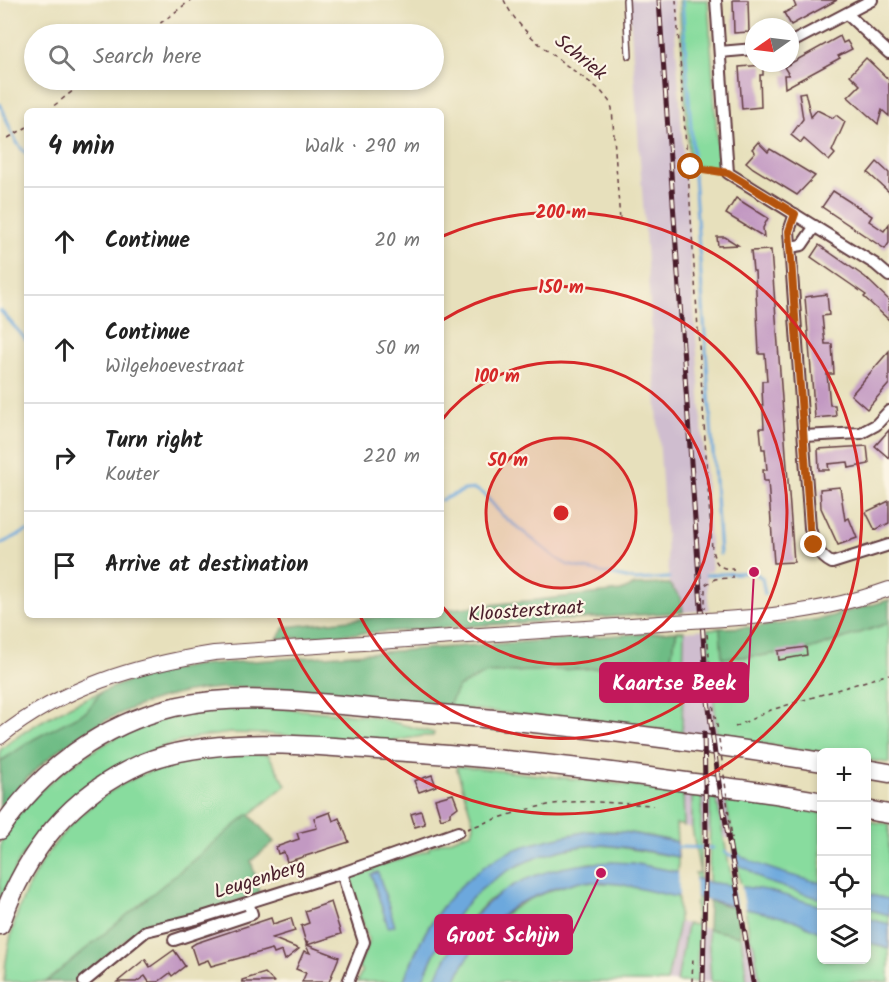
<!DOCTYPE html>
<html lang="en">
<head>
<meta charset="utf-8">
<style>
  :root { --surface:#fff; --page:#f6f6f6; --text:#222; --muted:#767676; --line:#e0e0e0 }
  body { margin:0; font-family:Kalam,sans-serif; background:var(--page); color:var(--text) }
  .controls { position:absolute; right:18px; bottom:18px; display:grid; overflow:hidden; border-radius:9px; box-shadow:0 3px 9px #0003 }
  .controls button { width:54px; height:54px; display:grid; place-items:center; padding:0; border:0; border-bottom:2px solid var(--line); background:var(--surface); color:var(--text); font:30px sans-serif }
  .compass { position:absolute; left:745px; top:18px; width:54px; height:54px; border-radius:50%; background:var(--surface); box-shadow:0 3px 9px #0003; rotate:256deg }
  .stop { position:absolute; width:18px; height:18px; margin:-14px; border:4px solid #b45309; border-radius:50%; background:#fff }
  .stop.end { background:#b45309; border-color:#fff; box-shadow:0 2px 6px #0008 }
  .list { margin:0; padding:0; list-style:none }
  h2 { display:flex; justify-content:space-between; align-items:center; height:78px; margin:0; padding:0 24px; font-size:26px }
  h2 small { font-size:20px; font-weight:400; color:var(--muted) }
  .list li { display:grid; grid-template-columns:39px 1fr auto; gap:18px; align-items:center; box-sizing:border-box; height:108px; padding:0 24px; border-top:2px solid var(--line) }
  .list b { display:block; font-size:22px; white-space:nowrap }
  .list p { margin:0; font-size:20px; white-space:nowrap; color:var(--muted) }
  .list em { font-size:20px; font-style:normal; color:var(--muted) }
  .icon { flex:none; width:33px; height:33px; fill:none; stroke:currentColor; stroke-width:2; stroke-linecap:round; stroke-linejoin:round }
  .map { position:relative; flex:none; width:889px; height:982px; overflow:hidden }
  .search { position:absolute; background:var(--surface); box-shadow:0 3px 9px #0003; left:24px; top:24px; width:420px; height:66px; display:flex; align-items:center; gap:15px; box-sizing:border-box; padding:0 21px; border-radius:33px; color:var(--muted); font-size:22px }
  .panel { position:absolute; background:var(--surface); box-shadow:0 3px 9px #0003; left:24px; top:108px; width:420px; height:510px; border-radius:9px }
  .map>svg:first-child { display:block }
</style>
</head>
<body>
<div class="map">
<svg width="889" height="982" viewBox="0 0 889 982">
  <rect width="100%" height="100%" fill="#fcf5e5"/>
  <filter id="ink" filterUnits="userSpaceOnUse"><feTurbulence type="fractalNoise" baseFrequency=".0167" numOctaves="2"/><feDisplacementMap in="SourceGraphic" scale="12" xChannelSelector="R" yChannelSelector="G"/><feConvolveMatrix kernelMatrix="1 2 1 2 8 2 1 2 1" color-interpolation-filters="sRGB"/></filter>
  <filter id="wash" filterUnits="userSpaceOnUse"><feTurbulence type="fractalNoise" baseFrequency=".008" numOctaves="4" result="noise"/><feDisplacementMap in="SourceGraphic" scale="24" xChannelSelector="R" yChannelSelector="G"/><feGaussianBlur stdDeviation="1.35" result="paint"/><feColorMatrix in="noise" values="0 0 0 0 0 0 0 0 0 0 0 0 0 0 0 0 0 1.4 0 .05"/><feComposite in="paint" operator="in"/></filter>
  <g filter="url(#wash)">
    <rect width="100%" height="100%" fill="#e7e0bc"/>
    <g fill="#cfbdcf">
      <polygon points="629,0 673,0 712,571 706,572 709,610 683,612 681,598 669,584"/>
      <polygon points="708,629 717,737 682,732 684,631"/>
      <polygon points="683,791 692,792 692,828 684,826"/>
      <polygon points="702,794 710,795 710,833 701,830"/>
      <polygon points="716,796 725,797 732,839 723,837"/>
      <polygon points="679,922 689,924 677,982 667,982"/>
      <polygon points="700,927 708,929 711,982 697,982"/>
      <polygon points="741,936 750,938 754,945 760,982 747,982"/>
    </g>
    <g fill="#88dc9e" stroke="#697e64" stroke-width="1.5">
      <polygon points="679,0 708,0 719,169 694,165 689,157"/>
      <polygon points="889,623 889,763 867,760 866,752 822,753 717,737 708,629 720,628 723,658 759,656 815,648"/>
      <polygon points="677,631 684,631 682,732 448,707 458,687 487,673 669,665"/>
      <path d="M 101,692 L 88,711 L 0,761 L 0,750 C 30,725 65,707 101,692 Z"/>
      <path d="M 225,707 L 265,707 L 371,716 L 434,733 L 433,736 L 422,736 L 381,743 L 267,734 L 231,733 L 198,737 L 168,745 L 135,758 L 40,832 L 19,861 L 0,901 C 0,889 0,850 1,842 C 27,787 109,734 166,717 C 185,712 205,710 225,707 Z"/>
      <path d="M 225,753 L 268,754 L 286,785 L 46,982 L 4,982 C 10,887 66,801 158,768 C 179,760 203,757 225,753 Z"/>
      <path d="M 456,766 L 683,791 L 684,826 L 676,824 L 677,842 C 655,838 632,831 610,831 C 599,831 588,833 578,835 C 517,842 467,868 433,920 C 420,939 412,961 403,982 L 357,982 L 362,970 L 358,968 L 369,942 L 347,876 L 429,850 L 429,847 L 472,832 L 474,825 Z"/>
      <polygon points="692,792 702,794 697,982 677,982 687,924 696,925 695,873 700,873 692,828"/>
      <polygon points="710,795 716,796 733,886 709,882"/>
      <polygon points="725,797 821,813 822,960 866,960 867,821 889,824 889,982 760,982 754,945 750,938"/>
      <path d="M 599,845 L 619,847 L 678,857 L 678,872 L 632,863 L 589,863 L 523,881 L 488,901 L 472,918 L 457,937 L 434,982 L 422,982 C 434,953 447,925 467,902 C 499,866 552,847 599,845 Z"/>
      <path d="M 580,881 L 620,884 L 678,897 L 679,922 L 667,982 L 455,982 C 481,921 518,898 580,881 Z"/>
      <polygon points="708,929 741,936 747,982 711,982"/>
    </g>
    <g fill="#6ebc85" stroke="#5c6e58" stroke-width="1.5">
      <polygon points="669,584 681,598 683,612 277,639 285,627 395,615 441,615 441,610 621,591 635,585"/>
      <polygon points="889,600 889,623 815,648 759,656 722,658 720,628 755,627 821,619"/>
      <path d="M 677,631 L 669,665 L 487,673 L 458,687 L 448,707 C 404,698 361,695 316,692 C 285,689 252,686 221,688 C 132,694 54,740 0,809 L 0,762 L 34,739 L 87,711 L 101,692 L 131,680 L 170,670 L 198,665 Z"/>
      <polygon points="249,814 274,842 251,861 260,894 192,915 148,925 134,933 74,982 46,982"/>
      <polygon points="709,901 736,908 741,936 708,929"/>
    </g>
    <g fill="#6ca8dd" stroke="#5b6484" stroke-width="1.5">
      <path d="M 587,831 L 624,832 L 677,842 L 678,857 C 652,852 626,846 600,845 C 579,845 561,850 541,856 C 477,878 446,920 422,982 L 403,982 C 411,964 418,945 428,928 C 447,896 477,866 511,851 C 535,841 562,837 587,831 Z"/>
      <path d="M 735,852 C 757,867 795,877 821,883 L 821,899 L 764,881 L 749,870 L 738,865 Z"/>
      <path d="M 611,862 L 632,863 L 678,872 L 707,882 L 766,890 L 821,906 L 821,933 L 794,920 L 700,898 L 672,896 L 620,884 L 580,881 L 555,888 L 517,904 L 500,917 L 475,946 L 462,967 L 455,982 L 434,982 C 472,898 519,866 611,862 Z"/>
      <polygon points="378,872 395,926 388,927 371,874"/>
      <polygon points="867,894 889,899 889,915 867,909"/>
      <polygon points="866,918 889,924 889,949 867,942"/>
    </g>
    <g fill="#e7e0bc">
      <polygon points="678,869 695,874 696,901 679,900"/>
      <polygon points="732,883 741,883 746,913 737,911"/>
    </g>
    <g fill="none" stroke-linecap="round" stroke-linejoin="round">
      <g stroke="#6ca8dd" stroke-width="3">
        <polyline points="682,0 693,156"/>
        <path d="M 0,104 C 8,120 12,142 27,154"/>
        <polyline points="694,175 720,554"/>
        <polyline points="0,310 27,341"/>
        <polyline points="441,500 465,490 475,489 484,494 502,515 556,558 568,565 635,580 669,578"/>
        <polyline points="0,544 27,531"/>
        <polyline points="706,575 754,572 762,578 765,594"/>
        <polyline points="675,847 713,848"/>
        <polyline points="725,852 737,859"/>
      </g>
    </g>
    <g id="blocks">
      <g fill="#c299c2">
        <polygon points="733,0 748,0 749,32 734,33"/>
        <polygon points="793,0 837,0 791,25 784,13 796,7"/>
        <polygon points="840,36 843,43 847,41 852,49 838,56 840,58 785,88 784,75 789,75 784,67"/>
        <polygon points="866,58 889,80 889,116 882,110 878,124 848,97 860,85 850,75"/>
        <polygon points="763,65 763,75 760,75 761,107 742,109 739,67"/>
        <polygon points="805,92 811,117 817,110 833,118 836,115 845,122 832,151 835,154 829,161 804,139 801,143 791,135 803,119 799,93"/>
        <polygon points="758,142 768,152 770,149 815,176 797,195 753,168 746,162 755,152 752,149"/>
        <polygon points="877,162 889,173 889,192 868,173"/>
        <polygon points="833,191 872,216 869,221 884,231 889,224 889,243 885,249 822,207"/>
        <polygon points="736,198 768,218 763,228 764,237 726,214"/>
        <polygon points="717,237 725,237 738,245 718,246"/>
        <polygon points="819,245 865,277 889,300 889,320 864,297 866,295 811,257"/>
        <polygon points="771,250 794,562 774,563 768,481 764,481 763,470 767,470 765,449 762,449 760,428 764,428 762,390 762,381 767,381 765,354 759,354 755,271 753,271 751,251"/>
        <polygon points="827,294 829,315 822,316 825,344 832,344 834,374 827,374 830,405 835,405 836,416 815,418 805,297"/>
        <polygon points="889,351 889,384 867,409 851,395"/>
        <polygon points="889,430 889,458 875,446"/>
        <polygon points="867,446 869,464 849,468 848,462 828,464 829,470 819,470 818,449"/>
        <polygon points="840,487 845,520 849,518 857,538 838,545 821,508 820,489"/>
        <polygon points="889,501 889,523 875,530 866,512"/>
        <polygon points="806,647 807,655 779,660 778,651"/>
        <polygon points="432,775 436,786 419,792 414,781"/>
        <polygon points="453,794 458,807 450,813 450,816 441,819 435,799"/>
        <polygon points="421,811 425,824 415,827 411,814"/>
        <polygon points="330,812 333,821 339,818 349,842 287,862 284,852 278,854 276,847 299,839 297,833 317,828 314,818"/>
        <polygon points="331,902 341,934 307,945 339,957 329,982 302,982 306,973 296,969 304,951 310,953 306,946 308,941 306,943 301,926 309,923 305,911"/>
        <polygon points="271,918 273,924 291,918 295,931 272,938 299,949 285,960 282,951 274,954 272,949 211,966 208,960 197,964 191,946 196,943"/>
        <polygon points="174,950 185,966 172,976 170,973 158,982 149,982 145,976 136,982 117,982 145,959 150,967"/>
        <polygon points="265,973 274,982 242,982 242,980"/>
      </g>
    </g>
  </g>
  <g filter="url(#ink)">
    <use href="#blocks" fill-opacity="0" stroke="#623c41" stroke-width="1.5"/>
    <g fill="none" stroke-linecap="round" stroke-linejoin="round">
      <defs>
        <polyline id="lane" points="626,0 629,56"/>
        <g id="street">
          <polyline points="716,0 728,173 875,264 889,276"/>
          <polyline points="847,14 889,53"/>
          <polyline points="790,43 872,0"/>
          <polyline points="720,52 754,49"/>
          <path d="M 795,214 L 789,231 L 810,528 C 814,543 818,556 832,563 L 889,545"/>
          <polyline points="790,247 802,245 815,226"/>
          <polyline points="804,436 861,433 876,425 889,411"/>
          <polyline points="342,873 364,942 348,982"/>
          <polyline points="174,940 252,914 248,903"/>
          <polyline points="84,982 146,931 196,919 342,873 458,832"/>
        </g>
        <g id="secondary">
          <path d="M 724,619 C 780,616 836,608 889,589"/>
          <path d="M 0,737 C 62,687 137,665 214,653 L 675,622"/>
        </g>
        <g id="highway">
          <polyline points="866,769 889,773"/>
          <polyline points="866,810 889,814"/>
          <path d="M 0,830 C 40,770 103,724 174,707 C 245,691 322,704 395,710 C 537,722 680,738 822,762"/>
          <path d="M 0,925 C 26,851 70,795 143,763 C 213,734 316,746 392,751 C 490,757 588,768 686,782 C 731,788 777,793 822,802"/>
        </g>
      </defs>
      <use href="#lane" stroke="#623c41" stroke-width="8"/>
      <use href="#street" stroke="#623c41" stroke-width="14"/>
      <use href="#secondary" stroke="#623c41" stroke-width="16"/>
      <use href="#highway" stroke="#623c41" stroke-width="21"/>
      <g stroke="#623c41" stroke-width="1.5" stroke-dasharray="4.5 4.5" stroke-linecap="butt">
        <path d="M 504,0 C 521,38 568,65 600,90 L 609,101 L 612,108 L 620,221"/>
        <polyline points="676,0 687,161 691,167 719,172"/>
        <polyline points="146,34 191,0"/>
        <polyline points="47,111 87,80"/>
        <polyline points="8,138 27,127"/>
        <path d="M 689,166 L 688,171 L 712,550 C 715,563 719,569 733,569 L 733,578 L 715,579 L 705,585 L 705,608"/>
        <polyline points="707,634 714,712 718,730"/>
        <polyline points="735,727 771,710 889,674"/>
        <polyline points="727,801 732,838"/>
        <path d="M 467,829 C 501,817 535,805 570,802 C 598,801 626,804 653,805"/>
        <polyline points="692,982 693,956"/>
      </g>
      <use href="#lane" stroke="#fff" stroke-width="5"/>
      <use href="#street" stroke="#fff" stroke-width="10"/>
      <use href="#secondary" stroke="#fff" stroke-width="14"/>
      <use href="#highway" stroke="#fff" stroke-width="18"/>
      <defs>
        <g id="rail">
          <polyline points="659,0 707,693 718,777 753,982"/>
          <polyline points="703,982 706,832 704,733"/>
        </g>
      </defs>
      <use href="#rail" stroke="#4a1f2b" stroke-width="5"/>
      <use href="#rail" stroke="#fcf5e5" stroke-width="3" stroke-dasharray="9" stroke-linecap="butt"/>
      <defs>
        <polyline id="secondary-bridge" points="675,622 724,619"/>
      </defs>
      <use href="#secondary-bridge" stroke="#623c41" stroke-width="16" stroke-linecap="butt"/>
      <polyline stroke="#623c41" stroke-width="1.5" stroke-dasharray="4.5 4.5" stroke-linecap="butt" points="719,739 727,797"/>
      <use href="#secondary-bridge" stroke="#fff" stroke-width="14"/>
    </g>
  </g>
  <g fill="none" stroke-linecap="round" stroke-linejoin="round" filter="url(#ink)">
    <polyline stroke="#b45309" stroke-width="8" points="691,167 728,173 795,214 789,231 810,528 814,545"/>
  </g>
  <circle cx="561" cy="513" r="75" fill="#d62828" fill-opacity=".12"/>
  <g fill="none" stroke="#d62828" stroke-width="3">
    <circle cx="561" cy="513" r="75"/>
    <path d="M441 421A151 151 0 1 1 441 605"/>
    <path d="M441 321A226 226 0 1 1 360 616"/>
    <path d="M443 236A301 301 0 1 1 278 616"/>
  </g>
  <g text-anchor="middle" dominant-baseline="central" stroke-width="4.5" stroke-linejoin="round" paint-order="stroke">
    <g font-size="20" fill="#4a1f2b" stroke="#fcf5e5">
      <text transform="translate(580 58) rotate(39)">Schriek</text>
      <text transform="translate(526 612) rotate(-4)">Kloosterstraat</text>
      <text transform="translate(260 880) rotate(-17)">Leugenberg</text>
    </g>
  </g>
  <circle cx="561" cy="513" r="9" fill="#d62828" stroke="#fcf5e5" stroke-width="3"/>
  <g font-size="18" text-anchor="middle" font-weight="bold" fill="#d62828" stroke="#fcf5e5" stroke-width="4.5" stroke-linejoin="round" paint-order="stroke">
    <text x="561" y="218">200 m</text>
    <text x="561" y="293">150 m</text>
    <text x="497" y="382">100 m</text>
    <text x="508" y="466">50 m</text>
  </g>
  <path fill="none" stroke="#c2185b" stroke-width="2" d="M754 572L748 682M601 873L572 934"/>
  <g fill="#c2185b" stroke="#fcf5e5" stroke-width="2">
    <circle cx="754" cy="572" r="6"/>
    <circle cx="601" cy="873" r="6"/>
  </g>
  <g fill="#c2185b" stroke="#c2185b" stroke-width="2">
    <rect x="600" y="663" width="148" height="39" rx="6"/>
    <rect x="435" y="915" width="137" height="39" rx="6"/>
  </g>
  <g font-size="21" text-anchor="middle" font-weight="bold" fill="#fff">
    <text x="674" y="690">Kaartse Beek</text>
    <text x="503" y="942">Groot Schijn</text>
  </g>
</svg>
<div class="controls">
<button>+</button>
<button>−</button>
<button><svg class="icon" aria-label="locate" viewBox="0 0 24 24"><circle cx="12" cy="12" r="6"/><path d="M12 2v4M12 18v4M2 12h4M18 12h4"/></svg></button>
<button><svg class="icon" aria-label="layers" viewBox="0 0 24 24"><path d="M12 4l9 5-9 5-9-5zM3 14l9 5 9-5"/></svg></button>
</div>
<svg class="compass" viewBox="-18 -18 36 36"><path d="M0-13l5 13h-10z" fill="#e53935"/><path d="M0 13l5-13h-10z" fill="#767676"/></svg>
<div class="stop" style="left:691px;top:167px"></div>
<div class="stop end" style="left:814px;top:545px"></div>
<div class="search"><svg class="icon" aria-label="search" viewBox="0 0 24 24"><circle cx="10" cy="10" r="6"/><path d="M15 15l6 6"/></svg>Search here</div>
<section class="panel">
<h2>4 min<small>Walk · 290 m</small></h2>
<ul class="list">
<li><svg class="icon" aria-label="ahead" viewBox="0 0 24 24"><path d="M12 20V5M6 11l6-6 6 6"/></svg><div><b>Continue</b></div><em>20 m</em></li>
<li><svg class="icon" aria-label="ahead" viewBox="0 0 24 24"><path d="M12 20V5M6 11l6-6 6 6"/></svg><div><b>Continue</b><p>Wilgehoevestraat</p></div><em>50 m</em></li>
<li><svg class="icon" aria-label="right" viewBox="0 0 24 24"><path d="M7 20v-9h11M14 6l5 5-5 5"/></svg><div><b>Turn right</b><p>Kouter</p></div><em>220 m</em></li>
<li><svg class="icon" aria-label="arrive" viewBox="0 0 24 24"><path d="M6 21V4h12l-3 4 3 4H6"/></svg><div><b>Arrive at destination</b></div></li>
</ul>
</section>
</div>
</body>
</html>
